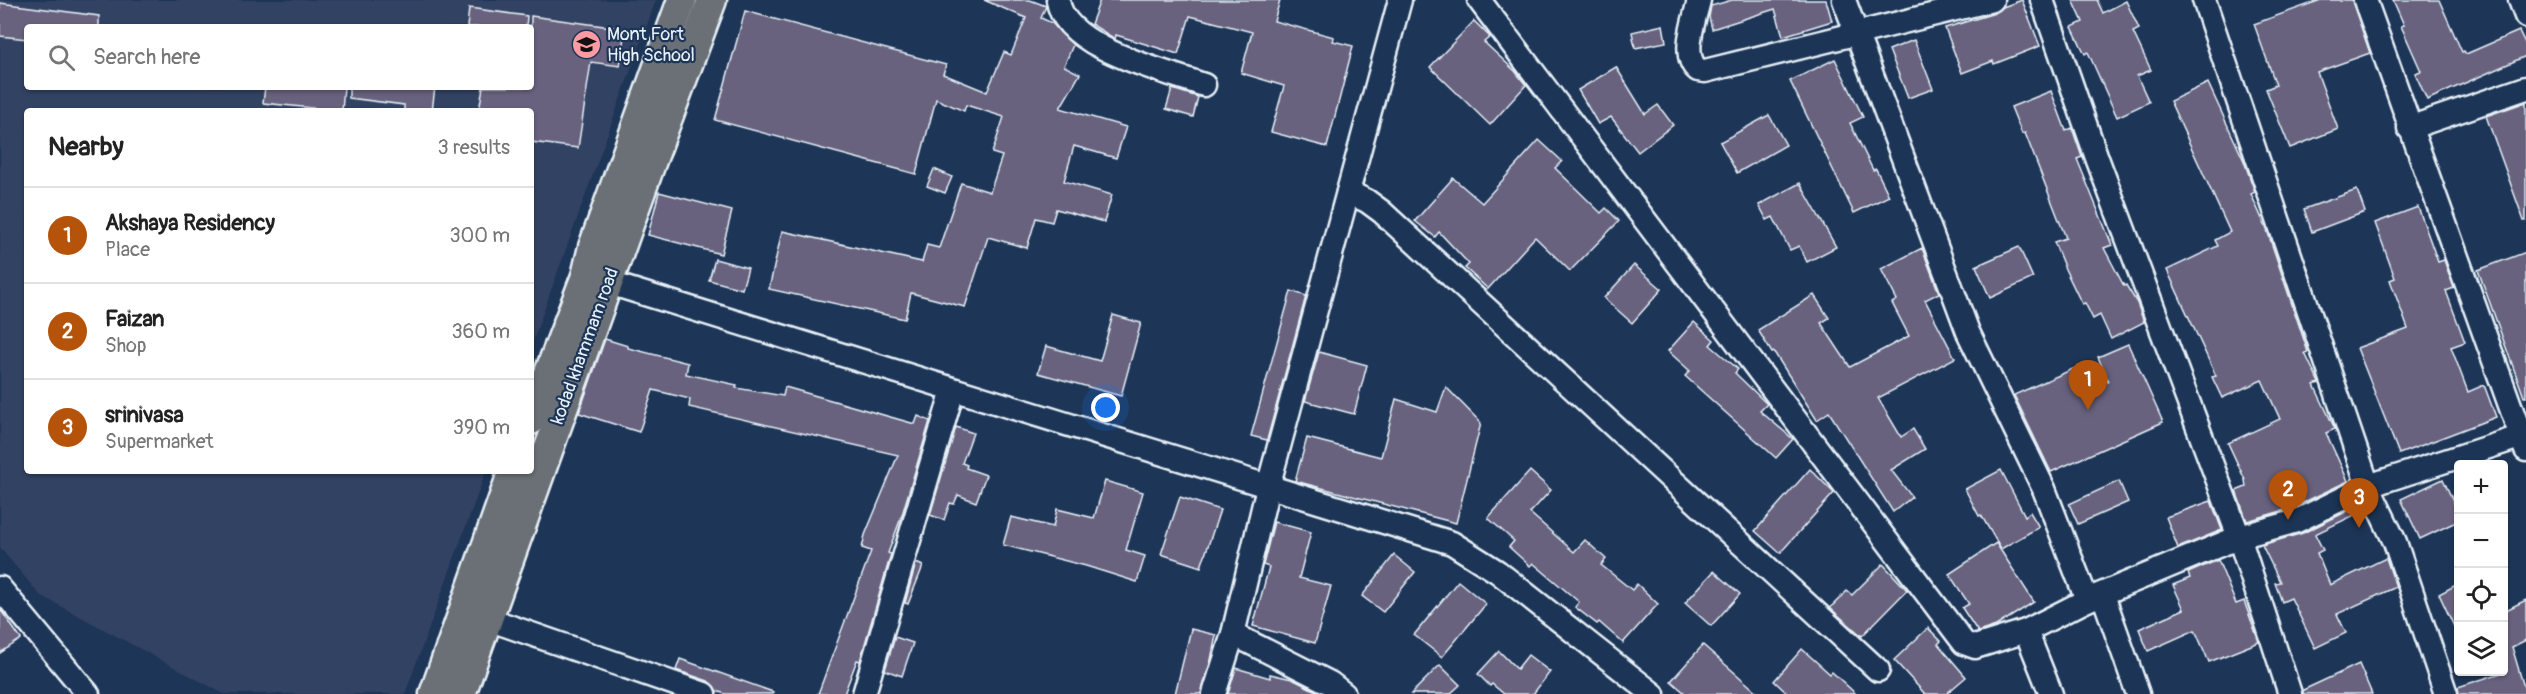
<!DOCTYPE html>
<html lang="en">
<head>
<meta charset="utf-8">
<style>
  :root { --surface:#fff; --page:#f6f6f6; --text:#222; --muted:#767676; --line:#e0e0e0; --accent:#b45309 }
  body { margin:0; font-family:Pangolin,sans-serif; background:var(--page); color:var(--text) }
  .controls { position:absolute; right:18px; bottom:18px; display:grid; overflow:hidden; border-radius:6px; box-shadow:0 2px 4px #0004 }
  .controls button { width:54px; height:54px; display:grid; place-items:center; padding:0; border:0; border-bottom:2px solid var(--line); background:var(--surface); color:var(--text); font:30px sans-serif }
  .you { position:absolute; left:1106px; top:408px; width:21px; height:21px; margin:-15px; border:4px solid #fff; border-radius:50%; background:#1a73e8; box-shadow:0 0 0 9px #1a73e833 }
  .badge { display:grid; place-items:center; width:39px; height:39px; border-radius:50%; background:var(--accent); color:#fff; font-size:20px; font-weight:700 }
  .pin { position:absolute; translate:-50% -50px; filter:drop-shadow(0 2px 3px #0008) }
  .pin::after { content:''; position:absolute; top:32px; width:21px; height:18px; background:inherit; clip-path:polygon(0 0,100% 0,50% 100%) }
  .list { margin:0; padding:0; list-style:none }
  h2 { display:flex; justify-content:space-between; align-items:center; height:78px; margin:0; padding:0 24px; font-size:26px }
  h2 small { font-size:20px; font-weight:400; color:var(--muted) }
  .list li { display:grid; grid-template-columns:39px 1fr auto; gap:18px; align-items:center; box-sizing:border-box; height:96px; padding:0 24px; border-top:2px solid var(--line) }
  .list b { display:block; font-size:22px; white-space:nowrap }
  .list p { margin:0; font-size:20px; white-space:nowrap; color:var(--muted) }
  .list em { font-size:20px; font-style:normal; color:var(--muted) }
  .icon { flex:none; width:33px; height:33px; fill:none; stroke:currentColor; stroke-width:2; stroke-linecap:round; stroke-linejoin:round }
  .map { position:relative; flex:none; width:2526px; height:694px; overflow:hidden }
  .search { position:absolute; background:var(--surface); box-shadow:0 2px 4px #0004; left:24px; top:24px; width:510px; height:66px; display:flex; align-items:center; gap:15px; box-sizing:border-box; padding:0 21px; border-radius:6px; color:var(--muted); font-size:22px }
  .panel { position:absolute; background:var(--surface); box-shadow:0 2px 4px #0004; left:24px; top:108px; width:510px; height:366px; border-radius:6px }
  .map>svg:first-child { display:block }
</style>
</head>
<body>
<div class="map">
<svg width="2526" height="694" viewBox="0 0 2526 694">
  <rect width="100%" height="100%" fill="#1d3557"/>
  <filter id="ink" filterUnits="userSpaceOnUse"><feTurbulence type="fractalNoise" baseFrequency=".0167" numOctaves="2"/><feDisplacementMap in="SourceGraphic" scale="12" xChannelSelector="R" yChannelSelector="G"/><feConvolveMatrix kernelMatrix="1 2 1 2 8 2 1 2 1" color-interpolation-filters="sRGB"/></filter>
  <g filter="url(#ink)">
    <path fill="#334263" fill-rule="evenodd" d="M 0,0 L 656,0 L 531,346 L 531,111 L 27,111 L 27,471 L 486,471 L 405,694 L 224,694 L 40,595 L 0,548 ZM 27,27 L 531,27 L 531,87 L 27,87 Z"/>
    <g fill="#67627f" stroke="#e8f1f8" stroke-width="1.5">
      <polygon points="984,0 1030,0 1046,6 1041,18 1052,23 1073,45 1064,66 1080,74 1060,108 1126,127 1116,158 1074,146 1064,181 1112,195 1104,222 1056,209 1052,222 1036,218 1027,248 988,237 965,307 911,293 905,319 769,289 782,231 922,262 927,245 939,248 961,183 990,192 1002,156 992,153 1004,117 966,105 964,111 936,99 916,174 715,120 745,11 946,65 943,74 987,92 1004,52 1011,55 1026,18"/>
      <polygon points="1100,0 1280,0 1274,21 1334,37 1333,41 1353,46 1327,147 1271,132 1284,86 1241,73 1252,32 1190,16 1178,54 1116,35 1115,39 1091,24"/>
      <polygon points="1732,0 1826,0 1832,21 1783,36 1775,9 1712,29 1709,17 1711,6"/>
      <polygon points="2022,0 2040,46 1994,64 1993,61 1962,73 1945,28 1995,13 2003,7"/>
      <polygon points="2073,0 2097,0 2103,13 2126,1 2139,29 2133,32 2151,70 2137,76 2149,102 2117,117 2088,52 2085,54 2072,27 2083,22"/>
      <polygon points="2321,0 2352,0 2370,53 2317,72 2338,129 2290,148 2266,89 2276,85 2254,24"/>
      <polygon points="2393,0 2439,0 2462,52 2464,51 2466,54 2519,31 2526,45 2526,56 2427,100 2415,73 2421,71 2401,26 2404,25"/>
      <polygon points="0,3 99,16 99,27 27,27 27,39 0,36"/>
      <polygon points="469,8 527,16 526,27 467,27"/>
      <polygon points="531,16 625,29 620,66 591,62 578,148 531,142 531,111 479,111 483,87 531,87"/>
      <polygon points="1474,21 1490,37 1484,42 1515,71 1526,85 1490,125 1430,67"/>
      <polygon points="1663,25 1666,42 1635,48 1632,32"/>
      <polygon points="1914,40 1933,89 1908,98 1889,50"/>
      <polygon points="1835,59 1863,117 1850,123 1873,170 1876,169 1889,196 1854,213 1790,81"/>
      <polygon points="1616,67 1645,114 1658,105 1673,125 1638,152 1611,117 1598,124 1578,90"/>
      <polygon points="2208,83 2244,161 2255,192 2251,194 2267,230 2308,352 2305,353 2319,383 2314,385 2335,429 2326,433 2348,481 2292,508 2247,521 2236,491 2246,487 2245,480 2228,443 2280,419 2262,380 2222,398 2212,377 2216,376 2167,270 2218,246 2215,240 2230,232 2170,101"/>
      <polygon points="265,87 344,87 342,111 263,103"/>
      <polygon points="349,87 435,87 432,111 404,111 404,105 349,98"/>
      <polygon points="1172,89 1198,97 1193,117 1166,109"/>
      <polygon points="2051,91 2066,131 2072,128 2082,157 2077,159 2112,245 2104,248 2124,286 2126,285 2137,303 2144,322 2111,339 2100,315 2093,319 2085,303 2082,304 2065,269 2054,242 2066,238 2025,133 2022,134 2011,107"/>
      <polygon points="2526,102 2526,221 2524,221 2486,116"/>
      <polygon points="1769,115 1786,145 1737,173 1720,142"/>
      <polygon points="1539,140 1562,161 1555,168 1601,213 1606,208 1619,221 1570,271 1535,237 1488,289 1465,268 1469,264 1439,232 1435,237 1415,221 1453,178 1482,203"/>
      <polygon points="934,169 952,177 945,193 927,186"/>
      <polygon points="1800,183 1836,247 1807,262 1799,246 1790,250 1773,217 1767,220 1759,205"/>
      <polygon points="2357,190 2365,212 2312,232 2304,209"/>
      <polygon points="659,192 732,211 721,254 648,235"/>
      <polygon points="2418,207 2438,262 2444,260 2454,288 2446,291 2465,342 2451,347 2468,392 2484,385 2496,417 2399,454 2357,348 2408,329 2390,280 2395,278 2375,223"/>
      <polygon points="2019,247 2033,278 1990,298 1976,266"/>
      <polygon points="1922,248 1939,293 1925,300 1955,358 1878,398 1901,437 1913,429 1925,449 1891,470 1912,497 1893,512 1829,412 1817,420 1774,352 1772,353 1758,330 1814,295 1829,318 1821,323 1850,367 1909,336 1892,303 1897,300 1881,269"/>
      <polygon points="2526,252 2526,397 2524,397 2478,270"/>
      <polygon points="715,259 748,268 742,289 709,280"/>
      <polygon points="1634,265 1662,289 1632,323 1604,298"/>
      <polygon points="1291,291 1306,296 1267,440 1251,436"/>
      <polygon points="1113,315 1141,323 1121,396 1038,373 1046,346 1100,361"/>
      <polygon points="1694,322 1714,340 1710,345 1738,369 1735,373 1767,404 1760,411 1793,439 1776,458 1685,376 1690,371 1668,351"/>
      <polygon points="605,339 628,346 628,348 688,363 686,374 737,385 736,388 783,396 785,387 915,424 918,416 930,421 902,515 888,553 891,554 860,661 857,660 844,694 818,694 871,551 862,548 865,535 898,455 689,407 690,399 653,390 639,432 579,413"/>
      <polygon points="2128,344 2163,422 2051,472 2014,395 2073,369 2083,391 2108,381 2098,357"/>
      <polygon points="1319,352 1367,365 1354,414 1305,401"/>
      <polygon points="1446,387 1481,423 1456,523 1295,481 1307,438 1381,457 1396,399 1437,412"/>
      <polygon points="956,427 973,433 962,463 967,465 966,468 986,475 976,502 958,495 954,504 950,503 944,520 930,515"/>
      <polygon points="1810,469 1834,493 1780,553 1755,531"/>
      <polygon points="2001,470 2025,516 2030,512 2039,527 2001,549 1981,515 1979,516 1965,489"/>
      <polygon points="1530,471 1551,490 1530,513 1574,552 1585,540 1606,559 1601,565 1632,590 1637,584 1658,604 1623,643 1599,622 1597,624 1575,607 1579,602 1533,563 1530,566 1509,547 1514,541 1488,518"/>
      <polygon points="2443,479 2458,512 2458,521 2420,539 2401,499"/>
      <polygon points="1105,481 1143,492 1126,550 1145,556 1137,582 1086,566 1003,545 1011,517 1053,527 1057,509 1094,518"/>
      <polygon points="2119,481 2128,502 2078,524 2069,504"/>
      <polygon points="1180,497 1220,510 1201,567 1161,554"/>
      <polygon points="2211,501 2222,530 2178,548 2166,517"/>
      <polygon points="2360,505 2363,511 2315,534 2323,550 2317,553 2330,585 2386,558 2396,587 2337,614 2346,633 2315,648 2291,598 2282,602 2275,583 2280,582 2262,545 2303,533"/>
      <polygon points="1274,522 1311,532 1299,578 1331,586 1315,643 1253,626 1269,567 1263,565"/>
      <polygon points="1996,543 2034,602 1996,626 1978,632 1962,608 1969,604 1949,574"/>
      <polygon points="1394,555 1415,572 1383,612 1362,596"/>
      <polygon points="2218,560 2236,604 2244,601 2259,642 2209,662 2195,630 2148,651 2139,629 2184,609 2173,585 2190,578 2188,573"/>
      <polygon points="916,563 923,566 908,604 905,603"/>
      <polygon points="1883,564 1907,590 1862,636 1830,608 1847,591 1852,595"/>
      <polygon points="1714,571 1740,594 1711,626 1685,603"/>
      <polygon points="1458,581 1486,604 1442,657 1414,635"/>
      <polygon points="2458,584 2458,635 2439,594"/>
      <polygon points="2526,600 2526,640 2512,647 2526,694 2459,694 2458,687 2504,672 2504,611"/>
      <polygon points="0,609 21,639 0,653"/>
      <polygon points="1928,628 1941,641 1938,644 1966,677 1946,694 1925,694 1894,660"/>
      <polygon points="1191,629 1216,635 1211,660 1201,694 1175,694"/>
      <polygon points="895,637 913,643 902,676 885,670"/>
      <polygon points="1703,645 1759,694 1686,694 1671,681"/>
      <polygon points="1802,649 1830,674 1832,672 1856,694 1788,694 1774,681"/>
      <polygon points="1499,651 1517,669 1528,655 1550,672 1533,694 1504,694 1492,684 1490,686 1478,674"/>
      <polygon points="680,659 773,692 772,694 725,694 717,691 708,681 676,670"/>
      <polygon points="2359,664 2372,694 2303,694 2303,690"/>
      <polygon points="1440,665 1460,685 1450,694 1411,694"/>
      <polygon points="1236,668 1270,678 1270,674 1292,679 1322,694 1228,694"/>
    </g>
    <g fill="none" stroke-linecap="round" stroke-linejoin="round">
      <defs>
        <g id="minor">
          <path d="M 1058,0 C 1063,48 1165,71 1204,85"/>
          <polyline points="1479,0 1964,643 1975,647 2026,631"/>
          <path d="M 1699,0 C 1695,19 1680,56 1698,70 L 1705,71 L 1992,0"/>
          <polyline points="1844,0 1968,332 2044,489 2087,600"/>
          <polyline points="2042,0 2097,158 2239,537 2290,694"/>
          <polyline points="2204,0 2368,486 2395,542 2446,694"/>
          <polyline points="2365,0 2526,450"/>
          <polyline points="2520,0 2526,16"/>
          <polyline points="2409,128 2526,88"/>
          <polyline points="1348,192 1367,201 1382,212 1878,670"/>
          <polyline points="593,278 1452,543 1498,572 1653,694"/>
          <polyline points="0,588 88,694"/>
          <polyline points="2103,595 2138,694"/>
          <polyline points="488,619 704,694"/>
          <polyline points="1233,634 1330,683 1344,694"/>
          <polyline points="864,694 953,390"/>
          <polyline points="1214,694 1233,634 1268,487 1400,0"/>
          <polyline points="2051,694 2026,631 2087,600 2239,537 2297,521 2368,486 2526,435"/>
        </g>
        <g id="major">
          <polyline points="531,420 586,276 593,247 682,0"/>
          <polyline points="434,694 513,471"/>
          <polyline points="461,694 651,163 712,0"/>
        </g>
      </defs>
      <use href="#minor" stroke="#e8f1f8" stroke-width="27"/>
      <use href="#major" stroke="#e8f1f8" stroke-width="33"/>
      <use href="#minor" stroke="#1d3557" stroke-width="22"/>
      <use href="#major" stroke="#6b7074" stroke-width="28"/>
    </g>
  </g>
  <defs>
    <symbol id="school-disc" viewBox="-11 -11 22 22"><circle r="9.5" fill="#ff9aa2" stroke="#1d3557"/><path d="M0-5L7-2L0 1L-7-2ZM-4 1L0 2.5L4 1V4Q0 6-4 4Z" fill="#111"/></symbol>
  </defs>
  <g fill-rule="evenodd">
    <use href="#school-disc" x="570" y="28" width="33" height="33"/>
  </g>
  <g text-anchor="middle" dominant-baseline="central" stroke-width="4.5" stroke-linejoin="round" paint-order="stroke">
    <g font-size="18" fill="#e8f1f8" stroke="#1d3557" text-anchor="start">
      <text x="607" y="34">Mont Fort<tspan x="607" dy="21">High School</tspan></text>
    </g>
    <g font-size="18" fill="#e8f1f8" stroke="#1d3557">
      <text transform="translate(585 346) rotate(-70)">kodad khammam road</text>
    </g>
  </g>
</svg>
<div class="controls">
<button>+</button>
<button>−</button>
<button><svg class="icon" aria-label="locate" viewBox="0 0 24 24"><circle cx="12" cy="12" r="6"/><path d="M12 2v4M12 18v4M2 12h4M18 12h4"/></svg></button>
<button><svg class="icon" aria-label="layers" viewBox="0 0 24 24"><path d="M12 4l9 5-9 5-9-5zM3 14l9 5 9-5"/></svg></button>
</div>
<div class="you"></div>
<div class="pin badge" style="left:2088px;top:410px">1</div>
<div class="pin badge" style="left:2288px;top:520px">2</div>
<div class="pin badge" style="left:2359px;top:528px">3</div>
<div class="search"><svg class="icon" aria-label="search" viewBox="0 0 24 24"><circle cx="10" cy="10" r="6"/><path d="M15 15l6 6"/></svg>Search here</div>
<section class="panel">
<h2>Nearby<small>3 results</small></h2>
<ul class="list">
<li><span class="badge">1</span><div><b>Akshaya Residency</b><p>Place</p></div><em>300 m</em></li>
<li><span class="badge">2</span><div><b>Faizan</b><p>Shop</p></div><em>360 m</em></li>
<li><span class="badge">3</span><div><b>srinivasa</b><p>Supermarket</p></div><em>390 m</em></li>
</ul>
</section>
</div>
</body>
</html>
